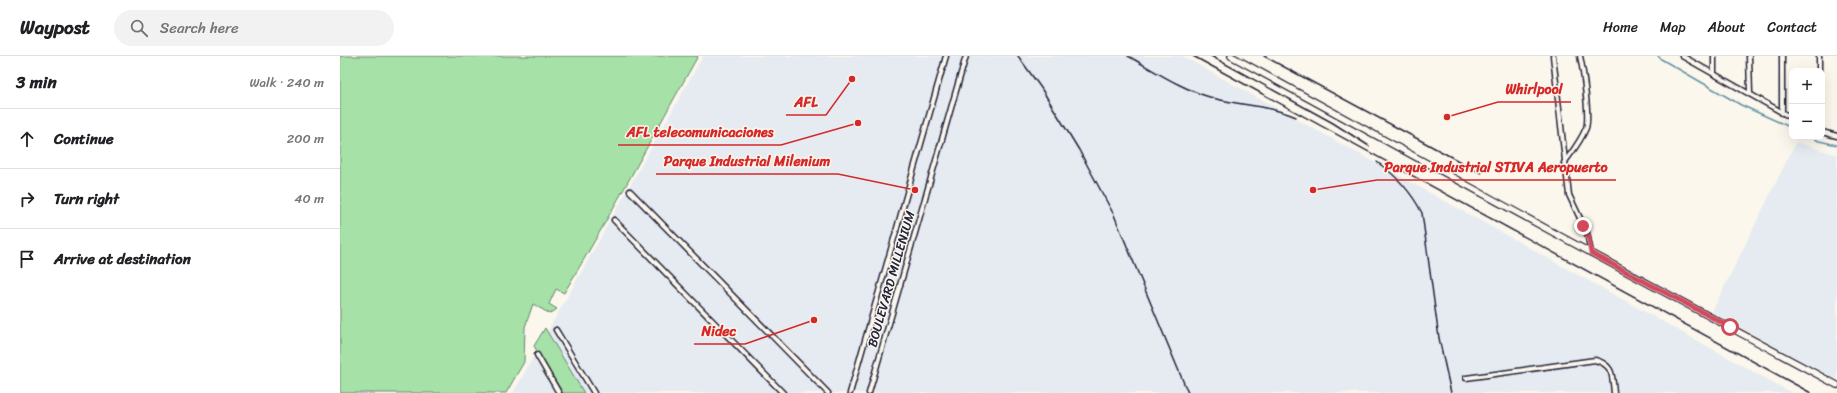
<!DOCTYPE html>
<html lang="en">
<head>
<meta charset="utf-8">
<style>
  :root { --surface:#fff; --page:#f2f2f2; --text:#202124; --muted:#757577; --line:#e0e0e0 }
  body { margin:0; font-family:Sriracha,sans-serif; background:var(--page); color:var(--text) }
  .controls { position:absolute; right:12px; top:12px; display:grid; overflow:hidden; border-radius:8px; box-shadow:0 4px 16px #0002 }
  .controls button { width:36px; height:36px; display:grid; place-items:center; padding:0; border:0; border-bottom:1px solid var(--line); background:var(--surface); color:var(--text); font:20px sans-serif }
  .stop { position:absolute; width:12px; height:12px; margin:-9px; border:3px solid #d1495b; border-radius:50%; background:#fff }
  .stop.end { background:#d1495b; border-color:#fff; box-shadow:0 1px 4px #0008 }
  .list { margin:0; padding:0; list-style:none }
  h2 { display:flex; justify-content:space-between; align-items:center; height:52px; margin:0; padding:0 16px; font-size:17px }
  h2 small { font-size:13px; font-weight:400; color:var(--muted) }
  .list li { display:grid; grid-template-columns:26px 1fr auto; gap:12px; align-items:center; box-sizing:border-box; height:60px; padding:0 16px; border-top:1px solid var(--line) }
  .list b { display:block; font-size:15px; white-space:nowrap }
  .list em { font-size:13px; font-style:normal; color:var(--muted) }
  .icon { flex:none; width:22px; height:22px; fill:none; stroke:currentColor; stroke-width:2; stroke-linecap:round; stroke-linejoin:round }
  .map { position:relative; flex:none; width:1497px; height:337px; overflow:hidden }
  header { display:flex; align-items:center; gap:24px; box-sizing:border-box; height:56px; padding:0 20px; background:var(--surface); border-bottom:1px solid var(--line) }
  header strong { font-size:19px }
  nav { display:flex; gap:22px; margin-inline-start:auto; font-size:14px }
  .search { width:280px; height:36px; background:var(--page); display:flex; align-items:center; gap:10px; box-sizing:border-box; padding:0 14px; border-radius:22px; color:var(--muted); font-size:15px }
  main { display:flex }
  aside { flex:1; background:var(--surface) }
  .map>svg:first-child { display:block }
</style>
</head>
<body>
<header>
<strong>Waypost</strong>
<div class="search"><svg class="icon" aria-label="search" viewBox="0 0 24 24"><circle cx="10" cy="10" r="6"/><path d="M15 15l6 6"/></svg>Search here</div>
<nav><a>Home</a><a>Map</a><a>About</a><a>Contact</a></nav>
</header>
<main>
<aside>
<h2>3 min<small>Walk · 240 m</small></h2>
<ul class="list">
<li><svg class="icon" aria-label="ahead" viewBox="0 0 24 24"><path d="M12 20V5M6 11l6-6 6 6"/></svg><div><b>Continue</b></div><em>200 m</em></li>
<li><svg class="icon" aria-label="right" viewBox="0 0 24 24"><path d="M7 20v-9h11M14 6l5 5-5 5"/></svg><div><b>Turn right</b></div><em>40 m</em></li>
<li><svg class="icon" aria-label="arrive" viewBox="0 0 24 24"><path d="M6 21V4h12l-3 4 3 4H6"/></svg><div><b>Arrive at destination</b></div></li>
</ul>
</aside>
<div class="map">
<svg width="1497" height="337" viewBox="0 0 1497 337">
  <rect width="100%" height="100%" fill="#fbf7ec"/>
  <filter id="ink" filterUnits="userSpaceOnUse"><feTurbulence type="fractalNoise" baseFrequency=".025" numOctaves="2"/><feDisplacementMap in="SourceGraphic" scale="8" xChannelSelector="R" yChannelSelector="G"/><feConvolveMatrix kernelMatrix="1 2 1 2 8 2 1 2 1" color-interpolation-filters="sRGB"/></filter>
  <g filter="url(#ink)">
    <g fill="#e5ebf1">
      <polygon points="363,0 842,0 1452,337 173,337"/>
      <polygon points="1456,86 1497,99 1497,324 1372,256"/>
    </g>
    <g fill="#a6e1a7" stroke="#648271">
      <path d="M 0,0 L 358,0 C 313,79 271,159 224,237 L 216,233 L 209,248 L 217,253 L 210,258 L 193,248 L 185,271 L 184,306 L 166,337 L 0,337 Z"/>
      <polygon points="205,272 244,337 223,337 194,290"/>
    </g>
    <g fill="none" stroke-linecap="round" stroke-linejoin="round">
      <g stroke="#6392a6" stroke-width="1.5">
        <polyline points="1318,0 1321,3 1401,49 1452,72"/>
        <polyline points="1470,81 1479,85 1497,89"/>
      </g>
      <defs>
        <g id="minor">
          <polyline points="1213,0 1229,139 1247,177 1251,197"/>
          <polyline points="1342,0 1452,62"/>
          <polyline points="1374,0 1374,18"/>
          <polyline points="1409,0 1410,38"/>
          <polyline points="1479,0 1479,15"/>
          <polyline points="1442,57 1442,0"/>
          <polyline points="1482,76 1497,80"/>
          <path d="M 1224,107 C 1232,96 1241,85 1246,72 C 1250,60 1243,14 1240,0"/>
          <polyline points="290,135 488,337"/>
          <polyline points="274,164 443,337"/>
          <polyline points="216,274 254,337"/>
          <polyline points="197,299 219,337"/>
          <path d="M 1126,322 L 1255,304 C 1274,309 1272,320 1274,337"/>
          <polyline points="510,337 606,0"/>
          <polyline points="529,337 626,0"/>
        </g>
        <polyline id="tertiary" points="891,0 1218,179 1497,329"/>
      </defs>
      <use href="#minor" stroke="#22223b" stroke-width="7"/>
      <use href="#tertiary" stroke="#22223b" stroke-width="8"/>
      <use href="#minor" stroke="#fbf7ec" stroke-width="4"/>
      <use href="#tertiary" stroke="#fbf7ec" stroke-width="5.5"/>
      <g stroke="#22223b" stroke-width="1.5">
        <polyline points="678,0 701,32 739,94 774,159 848,337"/>
        <path d="M 788,0 C 815,15 843,34 873,42 C 900,50 929,49 956,61"/>
        <polyline points="853,0 1471,337"/>
        <polyline points="871,0 993,67 1029,90"/>
        <polyline points="924,0 1141,117"/>
        <path d="M 1037,106 C 1057,120 1071,135 1082,157 L 1099,282 L 1111,337"/>
      </g>
    </g>
  </g>
  <g fill="none" stroke-linecap="round" stroke-linejoin="round" filter="url(#ink)">
    <polyline stroke="#d1495b" stroke-width="5" points="1243,170 1249,183 1251,197 1390,271"/>
  </g>
  <g text-anchor="middle" dominant-baseline="central" stroke-width="3" stroke-linejoin="round" paint-order="stroke">
    <g font-size="13" fill="#22223b" stroke="#fbf7ec">
      <text transform="translate(551 223) rotate(-74)">BOULEVARD MILLENIUM</text>
    </g>
  </g>
  <path fill="none" stroke="#d62828" stroke-width="1.5" d="M1107 61L1158 46H1231M512 23L486 59H446M518 67L441 89H278M575 134L498 118H316M973 134L1037 124H1276M474 264L405 288H354"/>
  <g fill="#d62828" stroke="#fbf7ec" stroke-width="1.5">
    <circle cx="1107" cy="61" r="4"/>
    <circle cx="512" cy="23" r="4"/>
    <circle cx="518" cy="67" r="4"/>
    <circle cx="575" cy="134" r="4"/>
    <circle cx="973" cy="134" r="4"/>
    <circle cx="474" cy="264" r="4"/>
  </g>
  <g font-size="14" text-anchor="middle" font-weight="bold" fill="#d62828" stroke="#fbf7ec" stroke-width="3" stroke-linejoin="round" paint-order="stroke">
    <text x="1194" y="38">Whirlpool</text>
    <text x="466" y="51">AFL</text>
    <text x="360" y="81">AFL telecomunicaciones</text>
    <text x="407" y="110">Parque Industrial Milenium</text>
    <text x="1156" y="116">Parque Industrial STIVA Aeropuerto</text>
    <text x="379" y="280">Nidec</text>
  </g>
</svg>
<div class="controls">
<button>+</button>
<button>−</button>
</div>
<div class="stop" style="left:1390px;top:271px"></div>
<div class="stop end" style="left:1243px;top:170px"></div>
</div>
</main>
</body>
</html>
